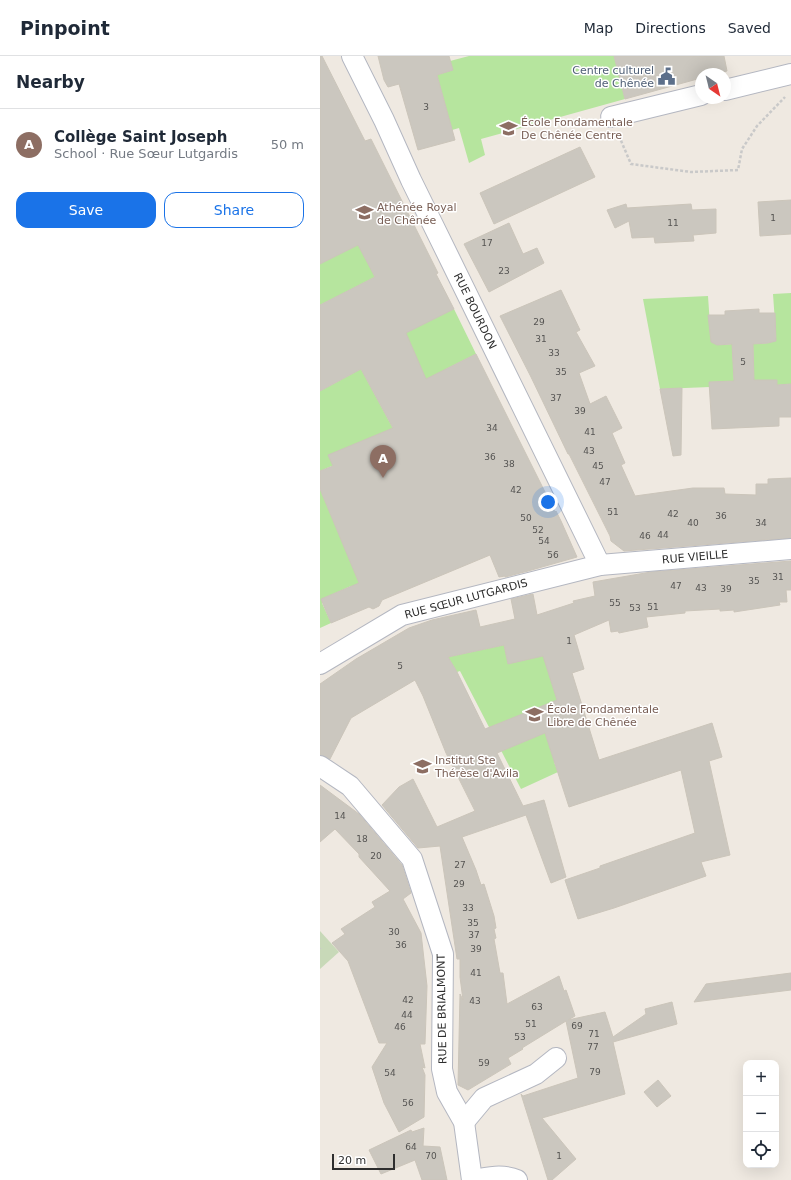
<!DOCTYPE html>
<html lang="en">
<head>
<meta charset="utf-8">
<style>
  :root { --surface:#fff; --page:#f6f6f7; --text:#1f2937; --muted:#747a83; --line:#e0e1e3; --accent:#1a73e8 }
  body { margin:0; font-family:"DejaVu Sans",sans-serif; background:var(--page); color:var(--text) }
  .controls { position:absolute; right:12px; bottom:12px; display:grid; overflow:hidden; border-radius:8px; box-shadow:0 4px 16px #0002 }
  .controls button { width:36px; height:36px; display:grid; place-items:center; padding:0; border:0; border-bottom:1px solid var(--line); background:var(--surface); color:var(--text); font:20px sans-serif }
  .compass { position:absolute; left:375px; top:12px; width:36px; height:36px; border-radius:50%; background:var(--surface); box-shadow:0 4px 16px #0002; rotate:145deg }
  .scale { position:absolute; left:12px; bottom:10px; width:63px; box-sizing:border-box; padding-left:4px; border:2px solid #2e2e2e; border-top:0; font-size:11px; line-height:14px; white-space:nowrap; color:#2e2e2e; -webkit-text-stroke:3px #fff; paint-order:stroke }
  .you { position:absolute; left:228px; top:446px; width:14px; height:14px; margin:-10px; border:3px solid #fff; border-radius:50%; background:#1a73e8; box-shadow:0 0 0 6px #1a73e833 }
  .badge { display:grid; place-items:center; width:26px; height:26px; border-radius:50%; background:var(--accent); color:#fff; font-size:13px; font-weight:700 }
  .pin { position:absolute; translate:-50% -33px; filter:drop-shadow(0 1px 2px #0008) }
  .pin::after { content:''; position:absolute; top:21px; width:14px; height:12px; background:inherit; clip-path:polygon(0 0,100% 0,50% 100%) }
  .list { margin:0; padding:0; list-style:none }
  h2 { display:flex; justify-content:space-between; align-items:center; height:52px; margin:0; padding:0 16px; font-size:17px }
  h2 small { font-size:13px; font-weight:400; color:var(--muted) }
  .list li { display:grid; grid-template-columns:26px 1fr auto; gap:12px; align-items:center; box-sizing:border-box; height:72px; padding:0 16px; border-top:1px solid var(--line) }
  .list b { display:block; font-size:15px; white-space:nowrap }
  .list p { margin:0; font-size:13px; white-space:nowrap; color:var(--muted) }
  .list em { font-size:13px; font-style:normal; color:var(--muted) }
  .actions { display:flex; gap:8px; padding:12px 16px }
  .actions a { flex:1; padding:9px 0; border:1px solid var(--accent); border-radius:12px; text-align:center; font-size:14px; color:var(--accent) }
  .actions .main { background:var(--accent); color:#fff }
  .icon { flex:none; width:22px; height:22px; fill:none; stroke:currentColor; stroke-width:2; stroke-linecap:round; stroke-linejoin:round }
  .map { position:relative; flex:none; width:471px; height:1124px; overflow:hidden }
  header { display:flex; align-items:center; gap:24px; box-sizing:border-box; height:56px; padding:0 20px; background:var(--surface); border-bottom:1px solid var(--line) }
  header strong { font-size:19px }
  nav { display:flex; gap:22px; margin-inline-start:auto; font-size:14px }
  main { display:flex }
  aside { flex:1; background:var(--surface) }
  .map>svg:first-child { display:block }
</style>
</head>
<body>
<header>
<strong>Pinpoint</strong>
<nav><a>Map</a><a>Directions</a><a>Saved</a></nav>
</header>
<main>
<aside>
<h2>Nearby<small></small></h2>
<ul class="list">
<li><span class="badge" style="background:#8d6e63">A</span><div><b>Collège Saint Joseph</b><p>School · Rue Sœur Lutgardis</p></div><em>50 m</em></li>
</ul>
<div class="actions"><a class="main">Save</a><a>Share</a></div>
</aside>
<div class="map">
<svg width="471" height="1124" viewBox="0 0 471 1124">
  <rect width="100%" height="100%" fill="#efe9e1"/>
  <g fill="#b6e59e">
    <polygon points="149,0 294,0 305,43 161,83 165,99 149,107 139,72 132,74 117,19 132,14 130,5"/>
    <polygon points="0,113 55,221 0,249"/>
    <polygon points="471,237 471,328 457,329 457,324 434,324 433,288 448,287 453,285 456,281 453,238"/>
    <path d="M 388,240 L 391,284 C 396,291 404,289 412,288 L 414,325 L 390,326 L 390,331 L 340,333 L 323,243 Z"/>
    <polygon points="134,253 156,298 126,313 107,351 73,272"/>
    <polygon points="41,313 76,378 92,376 0,415 0,335"/>
    <polygon points="0,433 43,534 31,530 4,542 2,547 11,567 0,572"/>
    <polygon points="184,589 188,607 246,594 239,622 231,624 241,656 250,700 234,706 238,716 201,733 140,615 137,616 128,601"/>
  </g>
  <polygon fill="#c8d9b8" points="0,875 19,896 0,913"/>
  <g fill="#cbc7bf" stroke="#cbc5ba" fill-rule="evenodd">
    <polygon points="0,0 2,0 45,85 51,83 118,217 116,218 134,253 86,277 106,323 156,298 235,456 236,455 241,465 257,501 208,515 185,521 185,520 179,521 170,499 62,544 59,550 53,553 49,551 11,567 1,543 39,527 0,433 0,415 13,410 8,399 73,372 41,313 0,335 0,249 55,221 38,189 0,208"/>
    <polygon points="58,0 129,0 133,14 117,19 135,84 98,94 79,28 68,31 64,24"/>
    <polygon points="294,0 404,0 407,15 396,18 381,18 381,22 305,43"/>
    <polygon points="260,91 275,121 174,168 160,137"/>
    <polygon points="471,144 471,178 440,180 438,146"/>
    <polygon points="306,148 307,152 371,148 372,154 396,153 396,177 373,179 374,185 335,187 334,181 312,182 309,165 295,172 287,154"/>
    <polygon points="189,167 203,198 217,192 224,207 169,236 144,188"/>
    <polygon points="241,234 260,274 256,276 275,310 259,317 270,348 286,340 302,372 292,377 305,407 301,409 315,440 373,432 404,432 405,438 436,439 436,428 448,428 448,423 471,422 471,482 304,495 291,485 290,480 249,398 248,398 211,321 180,260"/>
    <polygon points="439,253 439,257 455,257 456,285 448,287 433,288 434,324 457,324 457,329 471,328 471,361 459,361 459,370 392,373 389,326 414,325 412,288 397,289 391,286 388,259 405,259 405,255"/>
    <polygon points="362,332 361,399 353,400 340,333"/>
    <path d="M 471,505 L 471,534 L 466,534 L 467,546 L 459,546 L 460,549 L 414,556 L 414,554 L 400,555 L 400,553 L 365,555 L 365,557 L 326,561 L 328,571 L 299,577 L 298,575 L 291,576 L 289,564 L 254,579 L 264,613 L 252,617 L 279,704 L 392,667 L 402,701 L 389,705 L 410,799 L 381,806 L 386,820 L 294,852 L 258,863 L 245,824 L 280,812 L 280,810 L 375,777 L 361,714 L 249,751 L 225,677 L 177,697 L 203,750 L 224,744 L 246,821 L 231,827 L 206,759 L 142,781 L 156,814 L 161,829 L 164,828 L 174,860 L 176,872 L 174,873 L 176,882 L 174,883 L 180,917 L 183,917 L 187,948 L 239,920 L 244,935 L 246,934 L 255,960 L 248,964 L 285,956 L 293,981 L 326,958 L 325,953 L 352,946 L 357,968 L 293,986 L 305,1038 L 222,1062 L 256,1103 L 232,1124 L 228,1124 L 201,1038 L 203,1040 L 258,1022 L 246,965 L 202,992 L 203,993 L 188,1002 L 191,1008 L 148,1034 L 138,1029 L 140,938 L 143,944 L 140,921 L 140,903 L 137,903 L 120,790 L 98,792 L 62,749 L 79,731 L 93,723 L 117,771 L 155,755 L 126,697 L 103,640 L 95,624 L 31,662 L 10,703 L 0,699 L 0,628 L 36,603 L 89,572 L 112,564 L 156,554 L 160,571 L 195,563 L 191,543 L 213,538 L 217,559 L 254,547 L 253,545 L 275,540 L 273,526 L 331,516 ZM 184,589 L 188,608 L 223,600 L 237,644 L 165,673 L 137,616 L 128,601 Z"/>
    <polygon points="0,729 39,758 82,809 91,837 83,843 101,877 107,930 105,988 100,988 105,1012 102,1011 105,1019 104,1061 79,1076 64,1047 52,1011 67,987 59,987 28,905 12,887 25,878 21,873 55,851 52,846 70,835 39,801 39,798 15,773 0,786"/>
    <polygon points="471,917 471,934 374,946 386,928"/>
    <polygon points="338,1024 351,1040 337,1051 324,1036"/>
    <polygon points="104,1072 103,1090 120,1091 127,1124 102,1124 95,1104 61,1118 49,1094 91,1074 92,1076"/>
  </g>
  <g fill="none" stroke-linecap="round" stroke-linejoin="round">
    <defs>
      <g id="minor">
        <polyline points="32,0 64,64 91,124 280,509"/>
        <polyline points="405,34 471,18"/>
        <polyline points="291,61 381,39"/>
        <polyline points="0,608 82,559 280,509 471,493"/>
        <polyline points="0,710 30,730 92,803 123,898 122,1013 127,1036 144,1066 152,1124"/>
        <polyline points="144,1066 164,1042 216,1018 236,1002"/>
        <path d="M 153,1124 C 167,1121 184,1118 197,1124"/>
      </g>
    </defs>
    <use href="#minor" stroke="#b4b7c1" stroke-width="22"/>
    <g stroke="#c9c9c9" stroke-width="2.5" stroke-dasharray="3 2" stroke-linecap="butt">
      <polyline points="299,80 311,108 371,116 418,114 422,93 437,70 465,41"/>
      <polyline points="0,892 0,893"/>
    </g>
    <use href="#minor" stroke="#fff" stroke-width="20"/>
  </g>
  <defs>
    <symbol id="civic-bare" viewBox="-9 -9 18 18"><path d="M-.6-6.5H3V-4.5H.6V-3L4-1V1h2V6H-6V1h2V-1L-.6-3ZM-1.2 2.5V6h2.4V2.5Z" fill="#5c6f8a" stroke="#fff" stroke-width="2.5" paint-order="stroke"/></symbol>
    <symbol id="school-bare" viewBox="-9 -9 18 18"><path d="M0-5L7-2L0 1L-7-2ZM-4 1L0 2.5L4 1V4Q0 6-4 4Z" fill="#8d6e63" stroke="#fff" stroke-width="2.5" paint-order="stroke"/></symbol>
  </defs>
  <g fill-rule="evenodd">
    <use href="#civic-bare" x="334" y="8" width="25" height="25"/>
    <use href="#school-bare" x="176" y="60" width="25" height="25"/>
    <use href="#school-bare" x="32" y="144" width="25" height="25"/>
    <use href="#school-bare" x="202" y="646" width="25" height="25"/>
    <use href="#school-bare" x="90" y="698" width="25" height="25"/>
  </g>
  <g text-anchor="middle" dominant-baseline="central" stroke-width="3" stroke-linejoin="round" paint-order="stroke">
    <g font-size="9" fill="#555452">
      <text x="106" y="51">3</text>
      <text x="453" y="162">1</text>
      <text x="353" y="167">11</text>
      <text x="167" y="187">17</text>
      <text x="184" y="215">23</text>
      <text x="219" y="266">29</text>
      <text x="221" y="283">31</text>
      <text x="234" y="297">33</text>
      <text x="423" y="306">5</text>
      <text x="241" y="316">35</text>
      <text x="236" y="342">37</text>
      <text x="260" y="355">39</text>
      <text x="172" y="372">34</text>
      <text x="270" y="376">41</text>
      <text x="269" y="395">43</text>
      <text x="170" y="401">36</text>
      <text x="189" y="408">38</text>
      <text x="278" y="410">45</text>
      <text x="285" y="426">47</text>
      <text x="196" y="434">42</text>
      <text x="293" y="456">51</text>
      <text x="353" y="458">42</text>
      <text x="401" y="460">36</text>
      <text x="206" y="462">50</text>
      <text x="373" y="467">40</text>
      <text x="441" y="467">34</text>
      <text x="218" y="474">52</text>
      <text x="343" y="479">44</text>
      <text x="325" y="480">46</text>
      <text x="224" y="485">54</text>
      <text x="233" y="499">56</text>
      <text x="458" y="521">31</text>
      <text x="434" y="525">35</text>
      <text x="356" y="530">47</text>
      <text x="381" y="532">43</text>
      <text x="406" y="533">39</text>
      <text x="295" y="547">55</text>
      <text x="333" y="551">51</text>
      <text x="315" y="552">53</text>
      <text x="249" y="585">1</text>
      <text x="80" y="610">5</text>
      <text x="20" y="760">14</text>
      <text x="42" y="783">18</text>
      <text x="56" y="800">20</text>
      <text x="140" y="809">27</text>
      <text x="139" y="828">29</text>
      <text x="148" y="852">33</text>
      <text x="153" y="867">35</text>
      <text x="74" y="876">30</text>
      <text x="154" y="879">37</text>
      <text x="81" y="889">36</text>
      <text x="156" y="893">39</text>
      <text x="156" y="917">41</text>
      <text x="88" y="944">42</text>
      <text x="155" y="945">43</text>
      <text x="217" y="951">63</text>
      <text x="87" y="959">44</text>
      <text x="211" y="968">51</text>
      <text x="257" y="970">69</text>
      <text x="80" y="971">46</text>
      <text x="274" y="978">71</text>
      <text x="200" y="981">53</text>
      <text x="273" y="991">77</text>
      <text x="164" y="1007">59</text>
      <text x="275" y="1016">79</text>
      <text x="70" y="1017">54</text>
      <text x="88" y="1047">56</text>
      <text x="91" y="1091">64</text>
      <text x="111" y="1100">70</text>
      <text x="239" y="1100">1</text>
    </g>
    <g font-size="11" fill="#4e5e75" stroke="#fff" text-anchor="end">
      <text x="334" y="14">Centre culturel<tspan x="334" dy="13">de Chênée</tspan></text>
    </g>
    <g font-size="11" fill="#785e54" stroke="#fff" text-anchor="start">
      <text x="201" y="66">École Fondamentale<tspan x="201" dy="13">De Chênée Centre</tspan></text>
      <text x="57" y="151">Athénée Royal<tspan x="57" dy="13">de Chênée</tspan></text>
      <text x="227" y="653">École Fondamentale<tspan x="227" dy="13">Libre de Chênée</tspan></text>
      <text x="115" y="704">Institut Ste<tspan x="115" dy="13">Thérèse d'Avila</tspan></text>
    </g>
    <g font-size="11" fill="#2e2e2e" stroke="#fff">
      <text transform="translate(155 255) rotate(64)">RUE BOURDON</text>
      <text transform="translate(375 501) rotate(-5)">RUE VIEILLE</text>
      <text transform="translate(146 543) rotate(-15)">RUE SŒUR LUTGARDIS</text>
      <text transform="translate(122 953) rotate(-91)">RUE DE BRIALMONT</text>
    </g>
  </g>
</svg>
<div class="controls">
<button>+</button>
<button>−</button>
<button><svg class="icon" aria-label="locate" viewBox="0 0 24 24"><circle cx="12" cy="12" r="6"/><path d="M12 2v4M12 18v4M2 12h4M18 12h4"/></svg></button>
</div>
<svg class="compass" viewBox="-18 -18 36 36"><path d="M0-13l5 13h-10z" fill="#e53935"/><path d="M0 13l5-13h-10z" fill="#747a83"/></svg>
<div class="scale">20 m</div>
<div class="you"></div>
<div class="pin badge" style="left:63px;top:422px;background:#8d6e63">A</div>
</div>
</main>
</body>
</html>
